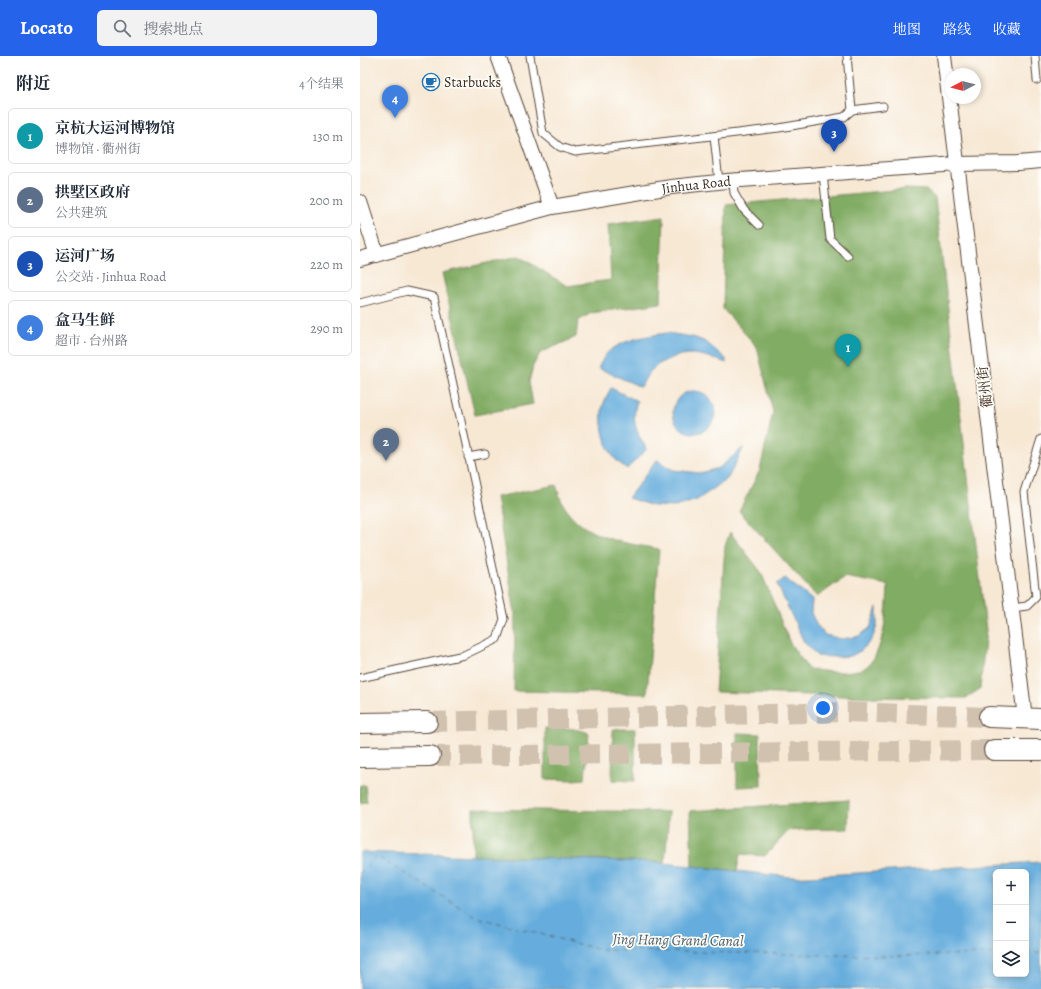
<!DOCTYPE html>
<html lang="zh">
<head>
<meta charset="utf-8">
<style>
  :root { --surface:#fff; --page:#f2f2f3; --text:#1f2937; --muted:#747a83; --line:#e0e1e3; --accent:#2563eb }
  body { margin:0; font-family:Alegreya,"Noto Serif SC",serif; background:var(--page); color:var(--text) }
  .controls { position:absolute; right:12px; bottom:12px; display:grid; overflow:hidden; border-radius:6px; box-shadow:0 2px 6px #0003 }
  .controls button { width:36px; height:36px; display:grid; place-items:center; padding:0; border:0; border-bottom:1px solid var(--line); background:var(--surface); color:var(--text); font:20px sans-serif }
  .compass { position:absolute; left:585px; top:12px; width:36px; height:36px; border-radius:50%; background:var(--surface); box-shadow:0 2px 6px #0003; rotate:263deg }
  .you { position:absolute; left:463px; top:652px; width:14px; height:14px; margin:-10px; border:3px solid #fff; border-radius:50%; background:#1a73e8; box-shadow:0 0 0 6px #1a73e833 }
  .badge { display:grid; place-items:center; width:26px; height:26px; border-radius:50%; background:var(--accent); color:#fff; font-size:13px; font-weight:700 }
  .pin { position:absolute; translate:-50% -33px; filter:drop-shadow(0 1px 2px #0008) }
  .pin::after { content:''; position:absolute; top:21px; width:14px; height:12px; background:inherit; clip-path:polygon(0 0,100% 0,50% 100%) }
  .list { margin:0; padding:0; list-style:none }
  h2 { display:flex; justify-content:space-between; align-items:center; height:52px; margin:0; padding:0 16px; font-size:17px }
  h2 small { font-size:13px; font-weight:400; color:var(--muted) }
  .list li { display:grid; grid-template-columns:26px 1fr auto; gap:12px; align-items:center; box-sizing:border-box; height:56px; margin:0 8px 8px; padding:0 8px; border:1px solid var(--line); border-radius:6px }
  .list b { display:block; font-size:15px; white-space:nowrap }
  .list p { margin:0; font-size:13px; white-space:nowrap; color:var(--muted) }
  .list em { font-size:13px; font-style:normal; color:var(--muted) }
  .icon { flex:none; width:22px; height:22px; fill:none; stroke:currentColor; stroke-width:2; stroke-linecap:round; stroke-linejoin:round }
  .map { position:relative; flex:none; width:681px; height:933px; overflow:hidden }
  header { display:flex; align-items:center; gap:24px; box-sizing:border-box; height:56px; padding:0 20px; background:var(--accent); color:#fff }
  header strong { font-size:19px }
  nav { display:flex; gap:22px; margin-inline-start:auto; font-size:14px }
  .search { width:280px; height:36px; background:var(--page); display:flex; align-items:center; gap:10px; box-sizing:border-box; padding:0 14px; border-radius:6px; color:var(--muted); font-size:15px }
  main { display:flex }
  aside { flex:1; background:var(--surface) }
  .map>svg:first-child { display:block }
</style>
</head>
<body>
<header>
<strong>Locato</strong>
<div class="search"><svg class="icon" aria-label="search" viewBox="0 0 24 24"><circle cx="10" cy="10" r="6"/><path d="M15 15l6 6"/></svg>搜索地点</div>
<nav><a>地图</a><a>路线</a><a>收藏</a></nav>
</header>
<main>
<aside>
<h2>附近<small>4个结果</small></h2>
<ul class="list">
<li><span class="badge" style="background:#0f9aa8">1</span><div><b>京杭大运河博物馆</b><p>博物馆 · 衢州街</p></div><em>130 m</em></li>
<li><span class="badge" style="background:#5c6f8a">2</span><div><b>拱墅区政府</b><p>公共建筑</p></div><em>200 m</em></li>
<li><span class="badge" style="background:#1a4fb4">3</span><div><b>运河广场</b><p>公交站 · Jinhua Road</p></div><em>220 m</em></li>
<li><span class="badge" style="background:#3f7fe0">4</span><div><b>盒马生鲜</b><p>超市 · 台州路</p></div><em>290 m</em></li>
</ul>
</aside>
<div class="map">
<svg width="681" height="933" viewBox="0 0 681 933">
  <rect width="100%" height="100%" fill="#fdfcf7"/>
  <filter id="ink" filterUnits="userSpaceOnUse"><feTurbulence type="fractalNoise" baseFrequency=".025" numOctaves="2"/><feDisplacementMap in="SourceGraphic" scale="8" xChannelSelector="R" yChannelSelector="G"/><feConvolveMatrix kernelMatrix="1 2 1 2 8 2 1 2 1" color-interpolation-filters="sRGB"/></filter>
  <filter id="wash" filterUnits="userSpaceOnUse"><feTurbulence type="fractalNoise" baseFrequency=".012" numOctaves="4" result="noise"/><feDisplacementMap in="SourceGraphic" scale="16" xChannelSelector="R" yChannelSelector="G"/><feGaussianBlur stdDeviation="0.9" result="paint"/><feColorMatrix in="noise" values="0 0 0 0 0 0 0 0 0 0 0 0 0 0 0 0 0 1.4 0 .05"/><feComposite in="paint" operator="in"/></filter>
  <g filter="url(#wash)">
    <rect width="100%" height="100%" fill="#f7e8d4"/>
    <g fill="#81ac63" stroke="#5e6b40">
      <path d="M 546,133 L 566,134 L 575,142 L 626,574 L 620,633 L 606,642 L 513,641 L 355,636 L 365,490 L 370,476 L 401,516 L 430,587 L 448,613 C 464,615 480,618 497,614 C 498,614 503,613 503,613 C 525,601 527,551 528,529 L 485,521 L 457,541 L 379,455 L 400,414 L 413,356 L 397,291 L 363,253 L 366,149 Z"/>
      <polygon points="304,160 301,247 231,257 218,265 216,281 180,297 173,310 169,326 173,348 115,359 82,217 159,200 207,230 251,224 248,168"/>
      <path d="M 196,429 C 199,437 201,447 207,454 C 228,484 267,487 299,493 L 287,638 L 154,635 L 155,558 L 136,441 Z"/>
      <path d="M 185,672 C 201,672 213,671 229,677 L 225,723 L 212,724 L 185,723 Z"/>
      <polygon points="253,673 275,673 275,725 252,724"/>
      <polygon points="377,677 400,678 401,730 377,731"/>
      <polygon points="0,729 5,729 7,746 0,747"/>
      <polygon points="489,744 488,773 429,774 405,800 380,798 377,815 332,810 330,755"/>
      <polygon points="113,753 309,756 305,807 295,806 113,800"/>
    </g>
    <g fill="#66addd" stroke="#506c7e" fill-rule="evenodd">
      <path d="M 307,277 L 333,281 L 346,286 L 366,303 L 366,307 C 356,303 344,299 333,298 C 319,297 297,306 289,317 C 286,321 283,326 281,331 L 238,312 C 240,309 242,305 244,301 C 256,284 287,280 307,277 Z"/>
      <path d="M 251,332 L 277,345 C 271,365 276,376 287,393 L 267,413 C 264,410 260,408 257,405 C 246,394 240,371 242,355 C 243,347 247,339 251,332 Z"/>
      <circle cx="334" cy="356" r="21"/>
      <polygon points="384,391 368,422 356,431 337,444 315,451 293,450 268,442 297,404 313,414 340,417 359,412"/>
      <polygon points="425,522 452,544 451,557 456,568 465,579 482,583 499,580 510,572 517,551 517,570 512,583 502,594 491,600 475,601 457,600 444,586 417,528"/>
      <path d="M 0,796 L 295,806 L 431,821 L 681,806 L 681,933 L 0,933 ZM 636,816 L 666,816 L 666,918 L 636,918 Z"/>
    </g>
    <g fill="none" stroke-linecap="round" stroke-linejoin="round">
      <g stroke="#4c5e6a" stroke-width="1" stroke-dasharray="5 4" stroke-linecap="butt">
        <polyline points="0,817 16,800 116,861 241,894 525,900 636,898"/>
        <polyline points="666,897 681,897"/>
      </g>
    </g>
  </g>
  <g filter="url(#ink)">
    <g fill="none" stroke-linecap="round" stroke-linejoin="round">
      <g stroke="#d1c2b0" stroke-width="20" stroke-dasharray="20 10" stroke-linecap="butt">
        <polyline points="67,666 487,656 629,661"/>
        <polyline points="70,700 634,694"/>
      </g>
      <defs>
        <g id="service">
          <polyline points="170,0 183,77 200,91 215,96 419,72 484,61 492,54 487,0"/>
          <polyline points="675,0 677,24"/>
          <polyline points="492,54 523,50"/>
          <polyline points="354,80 359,126"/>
          <polyline points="463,118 470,183 488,200"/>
          <polyline points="373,125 374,137 384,154 399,169"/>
          <polyline points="0,247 47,235 74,241 144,563 137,583 104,599 0,622"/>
          <polyline points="108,401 125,398"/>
          <polyline points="652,552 667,550 676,541 664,436 681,383"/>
        </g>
        <g id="minor">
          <polyline points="138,0 192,151"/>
          <polyline points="584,0 665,662"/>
          <polyline points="0,146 17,199"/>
          <path id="s1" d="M 0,203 L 192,151 L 311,131 L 367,125 L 597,108 L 658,107 L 681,105"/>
        </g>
        <g id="secondary">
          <polyline points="629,661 681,663"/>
          <polyline points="0,667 67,666"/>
          <polyline points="634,694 681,694"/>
          <polyline points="0,701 70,700"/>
        </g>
      </defs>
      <use href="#service" stroke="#574639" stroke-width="9"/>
      <use href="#minor" stroke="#574639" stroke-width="16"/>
      <use href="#secondary" stroke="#574639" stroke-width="22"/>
      <use href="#service" stroke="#fff" stroke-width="7"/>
      <use href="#minor" stroke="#fff" stroke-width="14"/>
      <use href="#secondary" stroke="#fff" stroke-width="20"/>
    </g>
  </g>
  <defs>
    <symbol id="cafe-ring" viewBox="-11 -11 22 22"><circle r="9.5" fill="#fdfcf7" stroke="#1f6fb2" stroke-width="1.5"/><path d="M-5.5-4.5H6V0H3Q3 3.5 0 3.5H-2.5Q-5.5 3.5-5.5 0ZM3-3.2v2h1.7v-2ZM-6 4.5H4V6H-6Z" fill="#1f6fb2"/></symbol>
  </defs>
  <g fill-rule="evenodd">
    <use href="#cafe-ring" x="61" y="16" width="20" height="20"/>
  </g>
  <g text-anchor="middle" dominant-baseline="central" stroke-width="3.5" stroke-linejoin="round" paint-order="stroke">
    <g font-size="14" fill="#3b2a1e" stroke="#fdfcf7" text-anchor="start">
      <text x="84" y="26">Starbucks</text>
    </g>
    <g font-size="14" fill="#3b2a1e" stroke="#fdfcf7">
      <text stroke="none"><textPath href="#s1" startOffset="345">Jinhua Road</textPath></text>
      <text transform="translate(625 331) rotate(-97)">衢州街</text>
    </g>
    <g font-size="15" font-style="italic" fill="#4c5e6a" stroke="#fdfcf7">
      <text transform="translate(318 884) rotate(1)">Jing Hang Grand Canal</text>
    </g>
  </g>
</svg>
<div class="controls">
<button>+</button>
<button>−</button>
<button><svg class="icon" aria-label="layers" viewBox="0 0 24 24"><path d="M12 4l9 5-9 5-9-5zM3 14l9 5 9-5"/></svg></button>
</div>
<svg class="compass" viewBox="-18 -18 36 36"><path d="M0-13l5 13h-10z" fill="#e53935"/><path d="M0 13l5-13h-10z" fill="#747a83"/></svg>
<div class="you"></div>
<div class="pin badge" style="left:488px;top:311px;background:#0f9aa8">1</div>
<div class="pin badge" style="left:26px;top:405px;background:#5c6f8a">2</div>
<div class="pin badge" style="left:474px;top:96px;background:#1a4fb4">3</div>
<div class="pin badge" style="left:35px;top:62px;background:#3f7fe0">4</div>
</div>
</main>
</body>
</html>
